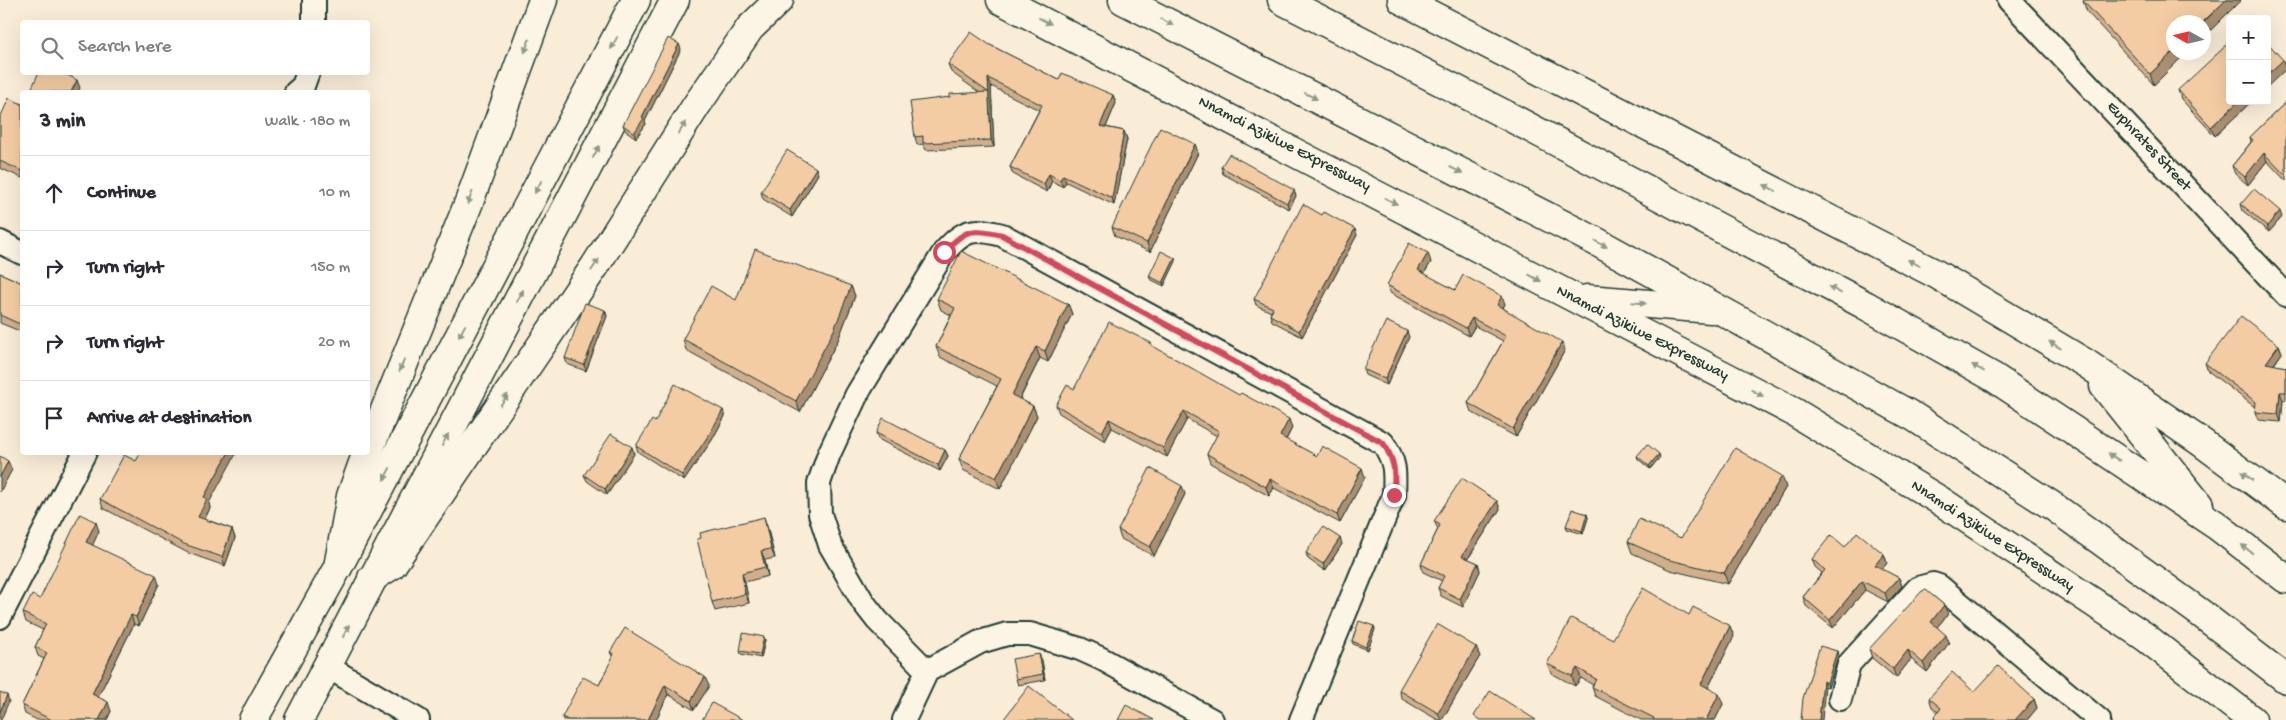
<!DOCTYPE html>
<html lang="en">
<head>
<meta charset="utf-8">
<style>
  :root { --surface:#fff; --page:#f7f7f7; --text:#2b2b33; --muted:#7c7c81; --line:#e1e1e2 }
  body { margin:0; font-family:"Gochi Hand",sans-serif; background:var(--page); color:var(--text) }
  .controls { position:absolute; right:15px; top:15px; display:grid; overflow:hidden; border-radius:5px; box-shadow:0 5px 20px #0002 }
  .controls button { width:45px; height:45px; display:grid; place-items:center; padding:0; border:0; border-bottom:1px solid var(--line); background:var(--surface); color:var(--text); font:25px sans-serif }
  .compass { position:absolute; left:2166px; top:15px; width:45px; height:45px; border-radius:50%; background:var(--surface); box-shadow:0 5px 20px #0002; rotate:278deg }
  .stop { position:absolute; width:15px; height:15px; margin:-11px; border:4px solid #d1495b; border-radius:50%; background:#fff }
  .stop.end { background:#d1495b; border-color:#fff; box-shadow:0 1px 5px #0008 }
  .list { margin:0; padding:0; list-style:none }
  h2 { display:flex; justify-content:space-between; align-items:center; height:65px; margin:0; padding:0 20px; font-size:21px }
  h2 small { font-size:16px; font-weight:400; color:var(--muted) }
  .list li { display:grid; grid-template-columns:32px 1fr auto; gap:15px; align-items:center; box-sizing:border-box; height:75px; padding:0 20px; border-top:1px solid var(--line) }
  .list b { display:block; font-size:19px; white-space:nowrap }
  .list em { font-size:16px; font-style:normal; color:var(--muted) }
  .icon { flex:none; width:28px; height:28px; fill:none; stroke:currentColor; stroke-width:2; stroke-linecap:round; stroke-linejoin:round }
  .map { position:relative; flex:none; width:2286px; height:720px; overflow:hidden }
  .search { position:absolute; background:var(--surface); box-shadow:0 5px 20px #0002; left:20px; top:20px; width:350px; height:55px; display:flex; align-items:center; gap:12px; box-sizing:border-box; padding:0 18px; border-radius:5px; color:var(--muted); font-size:19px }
  .panel { position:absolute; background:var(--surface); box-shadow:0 5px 20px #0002; left:20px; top:90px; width:350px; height:365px; border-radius:5px }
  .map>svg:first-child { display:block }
</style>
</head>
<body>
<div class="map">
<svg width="2286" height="720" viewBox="0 0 2286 720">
  <rect width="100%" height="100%" fill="#faedd8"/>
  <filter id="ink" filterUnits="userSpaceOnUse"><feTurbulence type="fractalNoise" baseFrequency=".02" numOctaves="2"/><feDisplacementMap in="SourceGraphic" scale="10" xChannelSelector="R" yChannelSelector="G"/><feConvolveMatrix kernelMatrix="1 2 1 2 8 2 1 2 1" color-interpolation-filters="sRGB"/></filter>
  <g filter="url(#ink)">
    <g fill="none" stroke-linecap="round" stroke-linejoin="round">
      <defs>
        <g id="minor">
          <polyline points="314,0 314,22"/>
          <polyline points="2009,0 2286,295"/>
          <polyline points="296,92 303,86 308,72"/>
          <polyline points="0,242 22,253"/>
          <polyline points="0,617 85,452"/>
          <polyline points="328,667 418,720"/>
          <path d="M 927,671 L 877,620 L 863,602 L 830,545 L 820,514 L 819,483 L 829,454 L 857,394 L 944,252 C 964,230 972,227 1002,235 L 1383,443 C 1396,462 1395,473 1394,495 L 1301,720"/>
          <polyline points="1840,699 1849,664 1918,588 1933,584 1939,586 2099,720"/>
          <polyline points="904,720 927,671 980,642 1007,634 1030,634 1080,649 1102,659 1212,720"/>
        </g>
        <g id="major">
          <polyline points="253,720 338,567 636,0"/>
          <polyline points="299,720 675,0"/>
        </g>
        <g id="highway">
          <polyline points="1001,0 1794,412 1939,500 2144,636 2252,720"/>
          <polyline points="1123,0 1597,242 1914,417 2054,507 2199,612 2286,679"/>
          <polyline points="1282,0 1508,116 1865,305 1993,377 2216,525 2286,579"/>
          <polyline points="1402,0 1936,274 2087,364 2201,442 2286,505"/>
          <polyline points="1587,299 1711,309"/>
          <polyline points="2104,386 2199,505"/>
          <polyline points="368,452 469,202 543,0"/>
          <polyline points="338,567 351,496 367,452"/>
          <polyline points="372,578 392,565 595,266 696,106 750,28 779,0"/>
        </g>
      </defs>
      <use href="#minor" stroke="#1f3d34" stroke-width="26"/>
      <use href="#major" stroke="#1f3d34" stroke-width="31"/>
      <use href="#highway" stroke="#1f3d34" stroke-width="31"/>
      <use href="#minor" stroke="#fcf5e5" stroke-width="22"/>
      <use href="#major" stroke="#fcf5e5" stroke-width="28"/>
      <use href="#highway" stroke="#fcf5e5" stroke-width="28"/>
    </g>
    <g fill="#d2af8c" stroke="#1f3d34">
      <polygon points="2085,0 2241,0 2204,37 2174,52 2187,52 2154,85 2087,12 2083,1"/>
      <polygon points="990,45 1059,80 1113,95 1116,103 1106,127 1124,131 1127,139 1114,205 1066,182 1063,187 1052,181 1047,192 1013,174 1010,167 1039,110 991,86 994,147 926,150 923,144 917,145 915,137 980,93 951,72 948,64"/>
      <polygon points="681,49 645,121 646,124 636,138 625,130 623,125"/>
      <polygon points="2178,90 2230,101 2252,101 2215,136 2181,99"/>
      <polygon points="2286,102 2286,181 2267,161 2248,185 2235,174 2232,166 2251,142 2250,137"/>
      <polygon points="22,104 22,178 0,168 0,118"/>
      <polygon points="1195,144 1198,153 1150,252 1115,236 1112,227"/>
      <polygon points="1221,167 1296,196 1289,209 1223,174"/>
      <polygon points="818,174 792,217 763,199 761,192"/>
      <polygon points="2241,204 2282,217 2269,232 2243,211"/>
      <polygon points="1322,215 1357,235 1302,337 1272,321 1270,315 1271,312 1256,305 1254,299"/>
      <polygon points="1176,261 1164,286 1150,279 1149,276"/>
      <polygon points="1431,262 1424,274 1455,290 1505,304 1503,308 1565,350 1516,437 1471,412 1468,403 1503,341 1475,326 1469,336 1390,293 1387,285"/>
      <polygon points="0,273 22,283 22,332 0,323"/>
      <polygon points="851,286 855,296 838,340 800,412 686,350 683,339 736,300"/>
      <polygon points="937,299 1068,304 1072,314 1048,362 1040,358 1020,399 1033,406 1037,416 1000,489 963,470 959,459 997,386 940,357 936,347 951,315 941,310"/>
      <polygon points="605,310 607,316 586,371 567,364 565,358"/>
      <polygon points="1409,337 1387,385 1365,375 1363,369"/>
      <polygon points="1151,343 1152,346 1292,428 1286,440 1317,456 1365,477 1340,523 1274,488 1269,496 1210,463 1207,454 1217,436 1187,419 1167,457 1112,428 1105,441 1059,413 1056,405 1074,389"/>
      <polygon points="2279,345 2282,353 2274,365 2286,367 2286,400 2283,400 2281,422 2258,420 2255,412 2256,408 2208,371 2205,363"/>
      <polygon points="723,410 725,416 712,440 684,481 638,452 636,446 655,422"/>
      <polygon points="876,433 945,450 948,456 940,471 878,439"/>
      <polygon points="632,447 634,454 607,495 587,481 584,475"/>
      <polygon points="1637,456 1660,457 1650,469 1638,459"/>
      <polygon points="1786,487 1728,584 1670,570 1632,553 1628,542 1681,538"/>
      <polygon points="1185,494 1154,556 1121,539 1118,530"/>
      <polygon points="100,499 209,503 210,508 205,519 232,529 235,538 225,566 188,553 103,508"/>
      <polygon points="1497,501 1500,509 1468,559 1478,563 1480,571 1463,607 1441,596 1438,588 1442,581 1423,572 1421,564 1438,529 1434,521"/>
      <polygon points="1587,514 1588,518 1583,534 1567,529 1566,526"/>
      <polygon points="767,526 775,558 765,560 768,576 745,582 749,603 715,611 712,602"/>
      <polygon points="99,531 92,545 159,584 139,626 134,624 98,697 111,711 107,720 37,720 25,714 22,705 44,659 38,656 35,647 43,630 26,622 23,613 40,599"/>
      <polygon points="1340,538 1342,544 1325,571 1308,559 1306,553"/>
      <polygon points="1845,547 1884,554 1887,563 1882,569 1899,578 1902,586 1888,602 1865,590 1833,628 1806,606 1803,597 1822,573 1815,567 1812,559"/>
      <polygon points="1948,614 1937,627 1949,643 1927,672 1911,659 1896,678 1872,658 1869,649"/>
      <polygon points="1689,615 1734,636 1708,688 1723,704 1715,720 1641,720 1595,696 1592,687 1593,685 1581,678 1575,686 1551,673 1547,664 1613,639"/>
      <polygon points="1374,626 1375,629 1368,650 1353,644 1352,641"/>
      <polygon points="764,637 765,640 761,658 741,654 740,651"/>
      <polygon points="1837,651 1838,656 1828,687 1825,686 1801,720"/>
      <polygon points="610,652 709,686 694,710 668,694 656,720 563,720 562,717 599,685 613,658"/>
      <polygon points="1480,656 1442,720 1438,720 1402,699 1399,690"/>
      <polygon points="1042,660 1045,680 1018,685 1016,679"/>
      <polygon points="1974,692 2034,699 2037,708 2027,720 1935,720 1934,718 1938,712 1932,707 1929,698"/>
    </g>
    <g fill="#ab8f72" stroke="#1f3d34">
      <polygon points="2226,0 2241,0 2204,37 2204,22"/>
      <polygon points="679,44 681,49 645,121 646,124 636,138 634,133"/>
      <polygon points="2174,51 2174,52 2187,52 2154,85 2150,74"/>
      <polygon points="2283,60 2286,69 2267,87 2267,75"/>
      <polygon points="988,78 991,86 994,147 991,140"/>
      <polygon points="77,80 80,88 78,92 71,92"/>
      <polygon points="1113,95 1116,103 1103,134 1100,126"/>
      <polygon points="2239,101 2252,101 2215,136 2211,127"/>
      <polygon points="1124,131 1127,139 1114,205 1112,198"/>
      <polygon points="1195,144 1198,153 1150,252 1147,243"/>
      <polygon points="2264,153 2267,161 2248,185 2245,177"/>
      <polygon points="816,168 818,174 792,217 790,210"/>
      <polygon points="1049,174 1052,181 1047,192 1044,184"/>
      <polygon points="1063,175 1066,182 1063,187 1060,180"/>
      <polygon points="1294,190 1296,196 1289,209 1287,203"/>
      <polygon points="2280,211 2282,217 2269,232 2267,226"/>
      <polygon points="1355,229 1357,235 1302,337 1299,331"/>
      <polygon points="1428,253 1431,262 1421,279 1418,270"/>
      <polygon points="1175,258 1176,261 1164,286 1163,283"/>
      <polygon points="851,286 855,296 838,340 800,412 796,401"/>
      <polygon points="1502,296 1505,304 1500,313 1497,305"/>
      <polygon points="1068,304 1072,314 1048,362 1045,351"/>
      <polygon points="605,310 607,316 586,371 584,365"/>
      <polygon points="1472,318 1475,326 1469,336 1466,328"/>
      <polygon points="1407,331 1409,337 1387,385 1385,379"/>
      <polygon points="1562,342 1565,350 1516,437 1513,429"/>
      <polygon points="2279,345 2282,353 2269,371 2266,363"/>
      <polygon points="1036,347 1040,358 1016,406 1012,395"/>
      <polygon points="2280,392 2283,400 2281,422 2278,414"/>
      <polygon points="1033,406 1037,416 1000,489 996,478"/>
      <polygon points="723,410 725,416 712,440 684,481 682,475"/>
      <polygon points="1184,411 1187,419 1167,457 1163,448"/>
      <polygon points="1109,419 1112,428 1105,441 1102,432"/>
      <polygon points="1289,419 1292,428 1283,445 1280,436"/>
      <polygon points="632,447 634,454 607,495 605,489"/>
      <polygon points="945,450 948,456 940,471 938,465"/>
      <polygon points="229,452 237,452 209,503 210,508 201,526 198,517 204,497"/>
      <polygon points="1659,454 1660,457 1650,469 1649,466"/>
      <polygon points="8,461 12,470 0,492 0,477"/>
      <polygon points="1362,468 1365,477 1340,523 1337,515"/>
      <polygon points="1782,476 1786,487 1728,584 1724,573"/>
      <polygon points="1270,479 1274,488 1269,496 1266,487"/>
      <polygon points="1182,486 1185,494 1154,556 1150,547"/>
      <polygon points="1497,501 1500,509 1465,563 1462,556"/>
      <polygon points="1587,514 1588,518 1583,534 1582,531"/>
      <polygon points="764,517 767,526 775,558 771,549"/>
      <polygon points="96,522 99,531 90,551 86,542"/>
      <polygon points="232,529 235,538 225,566 222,557"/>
      <polygon points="1340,538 1342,544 1325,571 1323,564"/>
      <polygon points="761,551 765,560 768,576 765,567"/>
      <polygon points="1884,554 1887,563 1878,574 1875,565"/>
      <polygon points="1478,563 1480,571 1463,607 1460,599"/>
      <polygon points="742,573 745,582 749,603 745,594"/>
      <polygon points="156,575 159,584 139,626 136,617"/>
      <polygon points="1899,578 1902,586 1888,602 1885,593"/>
      <polygon points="1862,581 1865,590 1833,628 1830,620"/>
      <polygon points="1944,605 1948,614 1934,631 1931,622"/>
      <polygon points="131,615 134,624 95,703 92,694"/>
      <polygon points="1374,626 1375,629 1368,650 1366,647"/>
      <polygon points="1730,626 1734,636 1705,694 1701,684"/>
      <polygon points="1946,635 1949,643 1927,672 1923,663"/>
      <polygon points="764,637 765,640 761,658 760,654"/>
      <polygon points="1476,647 1480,656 1442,720 1441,720 1438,713"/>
      <polygon points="1908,650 1911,659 1896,678 1893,669"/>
      <polygon points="1837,651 1838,656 1828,687 1827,683"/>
      <polygon points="1039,654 1042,660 1045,680 1043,674"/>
      <polygon points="1577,668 1581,678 1575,686 1572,676"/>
      <polygon points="705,677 709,686 694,710 691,701"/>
      <polygon points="1823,681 1825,686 1822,720 1819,720"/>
      <polygon points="665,685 668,694 656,720 648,720"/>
      <polygon points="1719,694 1723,704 1715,720 1706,720"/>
      <polygon points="7,695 9,701 1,720 0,720 0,712"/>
      <polygon points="2034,699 2037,708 2027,720 2015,720"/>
      <polygon points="108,702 111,711 107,720 99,720"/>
    </g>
    <g fill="#f4cca3" stroke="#1f3d34">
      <polygon points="2085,0 2226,0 2203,22 2174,22 2174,51 2150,74 2083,1"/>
      <polygon points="971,32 990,45 1059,80 1062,73 1113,95 1100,126 1124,131 1112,198 1063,175 1060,180 1049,174 1044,184 1010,167 1042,105 988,78 991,140 923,143 923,136 915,137 910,102 950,97 950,94 988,92 948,64"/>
      <polygon points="668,38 679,44 642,117 644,118 634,133 623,125"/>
      <polygon points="2230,42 2230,101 2239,101 2211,127 2178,90"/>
      <polygon points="2267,42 2283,60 2267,75"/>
      <polygon points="39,72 62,72 77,80 71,92 30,92"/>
      <polygon points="9,98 22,104 22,171 0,161 0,118"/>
      <polygon points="2286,102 2286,176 2264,153 2245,177 2232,166 2253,140 2250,137"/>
      <polygon points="1160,127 1195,144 1147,243 1112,227"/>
      <polygon points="787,150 816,168 790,210 761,192"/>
      <polygon points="1229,154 1294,190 1287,203 1221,167"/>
      <polygon points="2254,189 2280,211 2267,226 2241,204"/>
      <polygon points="1303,204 1322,215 1324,212 1355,229 1299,331 1270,315 1273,308 1254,299"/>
      <polygon points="1409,243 1428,253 1418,270 1455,290 1463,275 1502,296 1497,305 1562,342 1513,429 1468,403 1506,336 1472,318 1466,328 1387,285"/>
      <polygon points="755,249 851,286 834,330 796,401 683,339 711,286 736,300"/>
      <polygon points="961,251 1068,304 1045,351 1036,347 1012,395 1033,406 996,478 959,459 1001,379 936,347 955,308 937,299"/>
      <polygon points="1161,251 1175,258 1163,283 1149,276"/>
      <polygon points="0,273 22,283 22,325 0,315"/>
      <polygon points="585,303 605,310 584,365 565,358"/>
      <polygon points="2241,316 2279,345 2266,363 2286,367 2286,392 2280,392 2278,414 2255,412 2256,402 2205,363"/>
      <polygon points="1386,321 1407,331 1385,379 1363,369"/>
      <polygon points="1109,322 1151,343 1151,345 1239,395 1241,393 1289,419 1280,436 1317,456 1322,446 1362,468 1337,515 1270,479 1266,487 1207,454 1219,431 1184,411 1163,448 1109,419 1102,432 1056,405 1067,385 1074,389"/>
      <polygon points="675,384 723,410 710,433 682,475 636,446 652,420 655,422"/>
      <polygon points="883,418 945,450 938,465 876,433"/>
      <polygon points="611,434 632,447 605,489 584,475"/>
      <polygon points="1647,444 1659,454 1649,466 1637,456"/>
      <polygon points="1735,448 1782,476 1724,573 1666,559 1628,542 1639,519 1681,538"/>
      <polygon points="141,452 229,452 204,497 207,499 198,517 232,529 222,557 184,544 100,499 124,455 136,461"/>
      <polygon points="0,456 8,461 0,477"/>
      <polygon points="1150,468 1182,486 1150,547 1118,530"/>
      <polygon points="1462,478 1497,501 1462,556 1478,563 1460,599 1438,588 1444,576 1421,564 1440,525 1434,521"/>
      <polygon points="1572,509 1587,514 1582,531 1566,526"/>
      <polygon points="80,514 96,522 86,542 156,575 136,617 131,615 92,694 108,702 99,720 52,720 22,705 47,653 35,647 46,624 23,613 32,595 40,599"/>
      <polygon points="764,517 771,549 761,551 765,567 742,573 745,594 712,602 697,539 701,538 700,533"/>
      <polygon points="1323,527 1340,538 1323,564 1306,553"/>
      <polygon points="1857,532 1884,554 1875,565 1899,578 1885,593 1862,581 1830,620 1803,597 1825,570 1812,559 1831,535 1845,547"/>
      <polygon points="1643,588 1689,615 1693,607 1730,626 1701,684 1719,694 1706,720 1653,720 1654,718 1592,687 1596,679 1577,668 1572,676 1547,664 1571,618 1613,639"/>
      <polygon points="1926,590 1944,605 1931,622 1946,635 1923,663 1908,650 1893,669 1869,649 1922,591"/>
      <polygon points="1359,621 1374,626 1366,647 1352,641"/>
      <polygon points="1437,624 1476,647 1438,713 1399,690"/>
      <polygon points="625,628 705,677 691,701 665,685 648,720 568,720 562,717 583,677 599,685 614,654 610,652"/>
      <polygon points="743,633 764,637 760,654 740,651"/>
      <polygon points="1820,646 1837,651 1827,683 1823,681 1819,720 1801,720 1803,698"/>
      <polygon points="1039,654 1043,674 1016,679 1012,659"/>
      <polygon points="1998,666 2034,699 2015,720 1936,720 1934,718 1941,708 1929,698 1952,672 1974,692"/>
      <polygon points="1029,686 1072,720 1003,720"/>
      <polygon points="1490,691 1536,720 1480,720 1474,716"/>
      <polygon points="0,692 7,695 0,712"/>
      <polygon points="712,703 743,720 702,720"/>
      <polygon points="1126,705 1154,720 1118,720"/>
    </g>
    <defs><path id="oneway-solid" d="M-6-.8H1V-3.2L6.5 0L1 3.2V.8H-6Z" transform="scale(1.25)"/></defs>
    <g fill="#8e998c">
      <use href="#oneway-solid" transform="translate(1045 21) rotate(26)"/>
      <use href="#oneway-solid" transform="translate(1167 22) rotate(27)"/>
      <use href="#oneway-solid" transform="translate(614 43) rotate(118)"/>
      <use href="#oneway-solid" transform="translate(527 46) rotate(110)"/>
      <use href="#oneway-solid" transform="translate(1311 96) rotate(27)"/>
      <use href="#oneway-solid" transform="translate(682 128) rotate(-58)"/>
      <use href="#oneway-solid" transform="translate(596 152) rotate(-62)"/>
      <use href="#oneway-solid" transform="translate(1456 170) rotate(27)"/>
      <use href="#oneway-solid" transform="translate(538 187) rotate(118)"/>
      <use href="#oneway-solid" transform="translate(1770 188) rotate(-153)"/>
      <use href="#oneway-solid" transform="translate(470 198) rotate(111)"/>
      <use href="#oneway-solid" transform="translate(1391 201) rotate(27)"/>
      <use href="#oneway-solid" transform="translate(1601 244) rotate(28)"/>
      <use href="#oneway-solid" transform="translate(1914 263) rotate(-153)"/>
      <use href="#oneway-solid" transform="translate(595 265) rotate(-57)"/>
      <use href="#oneway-solid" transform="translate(1535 278) rotate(29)"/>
      <use href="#oneway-solid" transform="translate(1835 290) rotate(-152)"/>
      <use href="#oneway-solid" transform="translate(520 296) rotate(-62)"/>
      <use href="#oneway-solid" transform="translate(1639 303) rotate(5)"/>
      <use href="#oneway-solid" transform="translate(462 331) rotate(118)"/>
      <use href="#oneway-solid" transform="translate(2055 345) rotate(-149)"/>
      <use href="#oneway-solid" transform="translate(402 365) rotate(112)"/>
      <use href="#oneway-solid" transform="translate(1978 368) rotate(-151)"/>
      <use href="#oneway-solid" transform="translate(1757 393) rotate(28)"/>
      <use href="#oneway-solid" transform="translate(504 400) rotate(-56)"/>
      <use href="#oneway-solid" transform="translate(445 440) rotate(-62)"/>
      <use href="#oneway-solid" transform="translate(2114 457) rotate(-146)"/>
      <use href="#oneway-solid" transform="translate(387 474) rotate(118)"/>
      <use href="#oneway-solid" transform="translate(2247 476) rotate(-144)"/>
      <use href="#oneway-solid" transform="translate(2247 549) rotate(-142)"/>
      <use href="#oneway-solid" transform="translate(346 631) rotate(-63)"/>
    </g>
  </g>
  <g fill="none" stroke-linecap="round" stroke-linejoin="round" filter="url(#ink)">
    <path stroke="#d1495b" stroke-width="6" d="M 944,252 C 964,230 972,227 1002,235 L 1383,443 C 1396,462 1395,473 1394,495"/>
  </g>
  <g text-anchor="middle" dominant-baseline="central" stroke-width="4" stroke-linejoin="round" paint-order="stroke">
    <g font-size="16" fill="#1f3d34" stroke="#fcf5e5">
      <text transform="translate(1284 145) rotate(27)">Nnamdi Azikiwe Expressway</text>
      <text transform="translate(2148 147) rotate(47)">Euphrates Street</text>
      <text transform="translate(1642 334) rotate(27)">Nnamdi Azikiwe Expressway</text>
      <text transform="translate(1992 537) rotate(33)">Nnamdi Azikiwe Expressway</text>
    </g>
  </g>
</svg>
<div class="controls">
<button>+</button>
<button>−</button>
</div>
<svg class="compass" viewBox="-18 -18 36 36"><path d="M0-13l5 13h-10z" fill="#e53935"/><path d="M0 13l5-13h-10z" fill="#7c7c81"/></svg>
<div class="stop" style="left:944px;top:252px"></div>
<div class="stop end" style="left:1394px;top:495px"></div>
<div class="search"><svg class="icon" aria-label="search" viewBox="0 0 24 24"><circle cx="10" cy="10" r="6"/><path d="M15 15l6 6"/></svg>Search here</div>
<section class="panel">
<h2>3 min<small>Walk · 180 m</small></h2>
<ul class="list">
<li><svg class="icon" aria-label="ahead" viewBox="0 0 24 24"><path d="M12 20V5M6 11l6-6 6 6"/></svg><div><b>Continue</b></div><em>10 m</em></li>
<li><svg class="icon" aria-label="right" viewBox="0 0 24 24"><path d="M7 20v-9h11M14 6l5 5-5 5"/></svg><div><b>Turn right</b></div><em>150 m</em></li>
<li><svg class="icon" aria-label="right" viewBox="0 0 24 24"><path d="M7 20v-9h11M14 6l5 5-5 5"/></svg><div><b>Turn right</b></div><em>20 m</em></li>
<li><svg class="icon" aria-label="arrive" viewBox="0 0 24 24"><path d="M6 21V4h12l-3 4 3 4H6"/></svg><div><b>Arrive at destination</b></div></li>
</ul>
</section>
</div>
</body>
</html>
